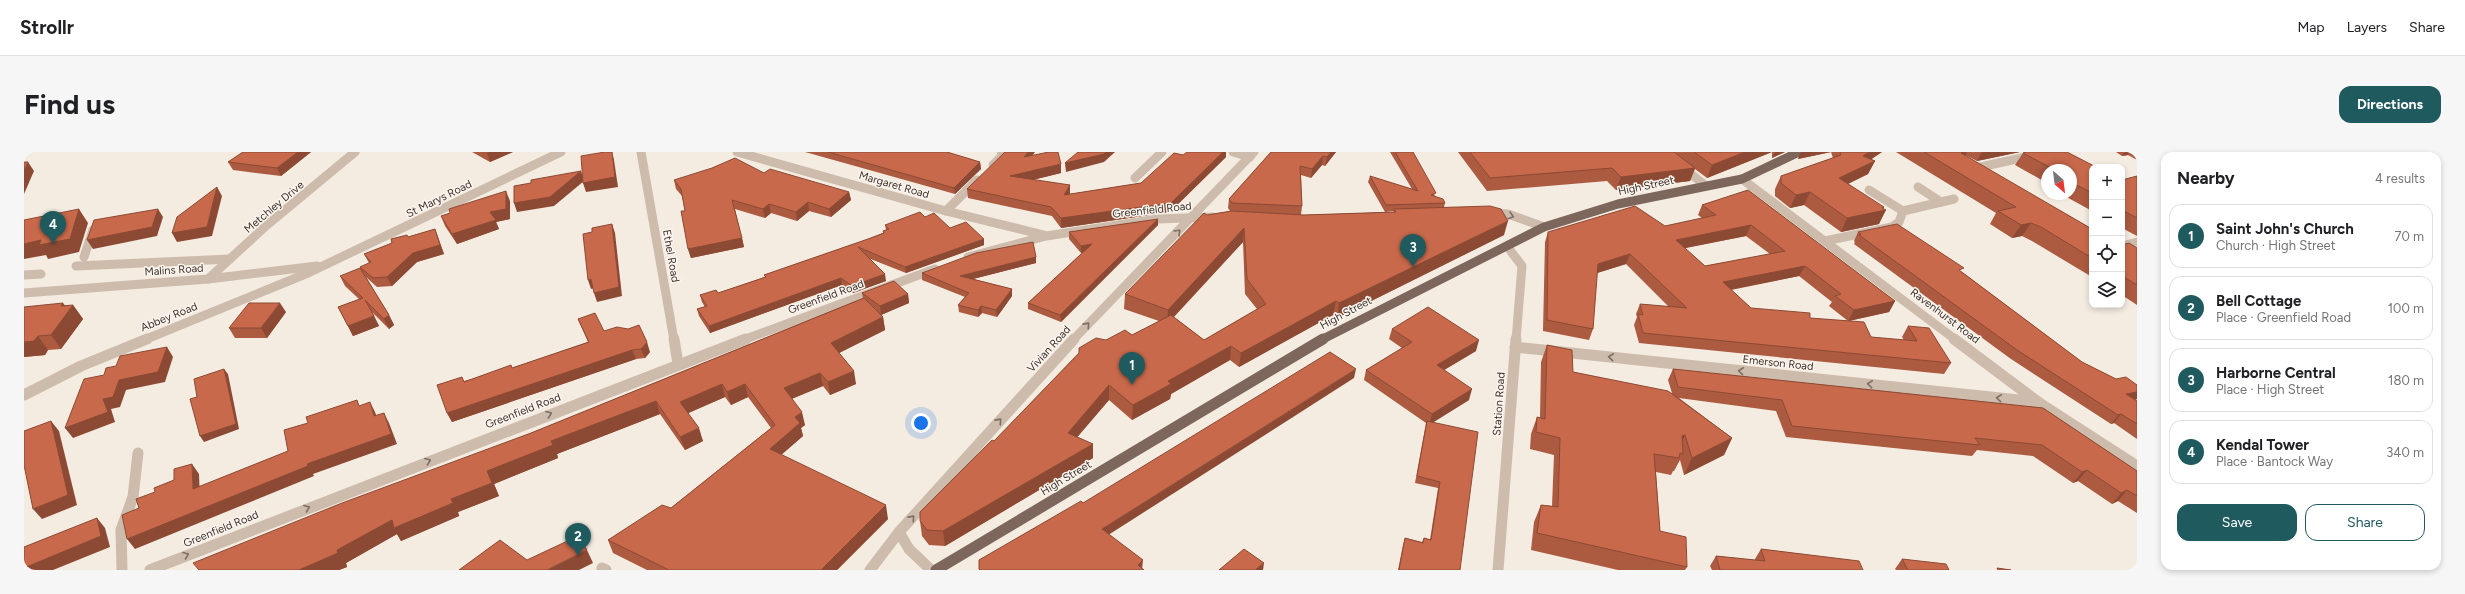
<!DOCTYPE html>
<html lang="en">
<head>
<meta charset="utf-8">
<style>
  :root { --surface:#fff; --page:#f6f6f6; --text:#202124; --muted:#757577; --line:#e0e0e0; --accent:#1f5a5e }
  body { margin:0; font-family:Figtree,sans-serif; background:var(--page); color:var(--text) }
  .controls { position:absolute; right:12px; top:12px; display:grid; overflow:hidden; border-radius:8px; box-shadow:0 2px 6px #0003 }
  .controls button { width:36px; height:36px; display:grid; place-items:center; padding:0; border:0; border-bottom:1px solid var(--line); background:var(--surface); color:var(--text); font:20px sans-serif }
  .compass { position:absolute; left:2017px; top:12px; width:36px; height:36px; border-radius:50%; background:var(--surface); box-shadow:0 2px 6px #0003; rotate:152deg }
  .you { position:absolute; left:897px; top:271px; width:14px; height:14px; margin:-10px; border:3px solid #fff; border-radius:50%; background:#1a73e8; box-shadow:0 0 0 6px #1a73e833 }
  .badge { display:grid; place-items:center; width:26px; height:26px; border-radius:50%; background:var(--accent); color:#fff; font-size:13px; font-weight:700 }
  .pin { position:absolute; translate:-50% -33px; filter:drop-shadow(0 1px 2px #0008) }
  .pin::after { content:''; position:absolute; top:21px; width:14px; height:12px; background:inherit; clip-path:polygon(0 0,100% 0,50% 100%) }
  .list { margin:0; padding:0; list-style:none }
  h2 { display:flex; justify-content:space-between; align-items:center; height:52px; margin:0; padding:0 16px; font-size:17px }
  h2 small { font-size:13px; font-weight:400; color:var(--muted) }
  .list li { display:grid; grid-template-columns:26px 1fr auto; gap:12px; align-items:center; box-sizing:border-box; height:64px; margin:0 8px 8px; padding:0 8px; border:1px solid var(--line); border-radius:12px }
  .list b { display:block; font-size:15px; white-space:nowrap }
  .list p { margin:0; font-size:13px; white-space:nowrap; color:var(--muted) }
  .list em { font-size:13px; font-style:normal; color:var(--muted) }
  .actions { display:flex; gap:8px; padding:12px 16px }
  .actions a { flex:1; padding:9px 0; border:1px solid var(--accent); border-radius:12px; text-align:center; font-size:14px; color:var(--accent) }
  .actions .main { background:var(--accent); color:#fff }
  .icon { flex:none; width:22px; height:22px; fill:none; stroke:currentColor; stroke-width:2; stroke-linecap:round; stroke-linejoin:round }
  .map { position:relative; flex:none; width:2113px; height:418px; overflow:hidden; border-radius:12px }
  header { display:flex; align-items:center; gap:24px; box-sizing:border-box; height:56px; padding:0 20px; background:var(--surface); border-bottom:1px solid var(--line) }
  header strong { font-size:19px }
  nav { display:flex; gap:22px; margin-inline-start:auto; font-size:14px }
  .intro { display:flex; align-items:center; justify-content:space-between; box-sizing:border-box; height:96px; padding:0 24px }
  h1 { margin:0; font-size:28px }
  .button { padding:10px 18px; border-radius:12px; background:var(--accent); color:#fff; font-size:14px; font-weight:700 }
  main { display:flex; gap:24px; padding:0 24px }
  aside { flex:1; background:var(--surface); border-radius:12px; box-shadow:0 2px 6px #0003 }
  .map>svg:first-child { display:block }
</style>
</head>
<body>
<header>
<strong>Strollr</strong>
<nav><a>Map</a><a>Layers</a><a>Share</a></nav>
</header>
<div class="intro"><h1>Find us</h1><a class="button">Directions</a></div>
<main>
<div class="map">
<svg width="2113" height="418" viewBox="0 0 2113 418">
  <rect width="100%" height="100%" fill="#f4ebe1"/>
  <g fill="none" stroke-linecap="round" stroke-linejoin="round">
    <g stroke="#cdbbac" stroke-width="9">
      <polyline points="617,0 650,188"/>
      <polyline points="713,0 922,59 1020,83"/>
      <polyline points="1209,0 1226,5"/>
      <polyline points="1639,0 1682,34"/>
      <polyline points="969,13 977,5 978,0"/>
      <polyline points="1952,16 2024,0"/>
      <polyline points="1111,26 1138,0"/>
      <polyline points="1718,27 1932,188"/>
      <polyline points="1894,35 1917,50"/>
      <polyline points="922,59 953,28"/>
      <polyline points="1879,59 1930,47"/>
      <polyline points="1468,61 1484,62 1520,75"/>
      <polyline points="1801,89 1868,75 1875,70 1879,59 1845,38"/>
      <polyline points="1483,94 1498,114 1492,188"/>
      <polyline points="2098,94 2113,90"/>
      <polyline points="60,105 69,78"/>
      <polyline points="944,105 1022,84 1134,67 1188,65"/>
      <polyline points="52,114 206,107"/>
      <polyline points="0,123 17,122"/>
      <polyline points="184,127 243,73 331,0"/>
      <polyline points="0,141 184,127 293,114"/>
      <polyline points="120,188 284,121 537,0"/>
      <polyline points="719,188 911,117"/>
      <polyline points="1049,188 1230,0"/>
    </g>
    <g stroke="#cdbbac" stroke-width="11">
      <polyline points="650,187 654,212"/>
      <polyline points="1930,187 2014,250 2113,314"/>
      <polyline points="1491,195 2014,250"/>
      <polyline points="0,243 57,214 123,187"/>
      <polyline points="875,380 885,397 907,418"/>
      <polyline points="578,416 582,418"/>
      <polyline points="98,418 97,378 109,345 114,301"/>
      <polyline points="126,418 722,187"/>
      <polyline points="846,418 875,380 1050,187"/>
      <polyline points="1474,418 1492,187"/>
    </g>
    <polyline stroke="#7d675c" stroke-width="9" points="1297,188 1520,75 1594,52 1718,27 1775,0"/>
    <polyline stroke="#7d675c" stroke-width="11" points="912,418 1299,187"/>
  </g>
  <g fill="#ac5a40" fill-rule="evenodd">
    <polygon points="219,0 287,0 257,24 209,18 204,10"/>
    <polygon points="448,0 489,0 466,10"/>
    <polygon points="781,0 924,0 924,1 956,10 957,17 931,42"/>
    <polygon points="1011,0 1008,3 1037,21 1009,28 1046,33 1046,42 1117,31 1159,3 1202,5 1146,60 1037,76 1028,64 944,46 943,37"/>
    <path d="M 1247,0 L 1312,0 L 1301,14 L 1298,13 L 1287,26 L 1277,23 L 1278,54 L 1277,63 L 1369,60 L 1370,59 L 1361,60 L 1344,30 L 1346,24 L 1388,37 L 1366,0 L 1389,0 L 1411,44 L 1421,51 L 1420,55 L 1480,83 L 1313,166 L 1309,163 L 1215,215 L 1206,208 L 1147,242 L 1146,247 L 1108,268 L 1085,248 L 1053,285 L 1069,292 L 1069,306 L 921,394 L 905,393 L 898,384 L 896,369 L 970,289 L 1055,201 L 1082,188 L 1108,183 L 1135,169 L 1100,157 L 1101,142 L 1183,63 L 1206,59 L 1204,56 L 1205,47 ZM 1219,90 L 1221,142 L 1233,157 L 1180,188 L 1150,165 Z"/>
    <polygon points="1434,0 1748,0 1683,26 1671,17 1666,29 1592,38 1583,29 1463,39"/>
    <polygon points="1748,0 1761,0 1748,6"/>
    <polygon points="1777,0 1858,0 1847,7 1851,9 1844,22 1824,32 1859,57 1855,72 1817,80 1780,53 1766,56 1751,44 1751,37 1757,24 1809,6 1807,0 1774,7"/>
    <polygon points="1872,0 1996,0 1953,9 1941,3 1941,4 2068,77 2068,125 2008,89 1998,84 1988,86 1966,72 1972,61"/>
    <polygon points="2092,0 2113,0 2113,8 2104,3 2098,4"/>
    <polygon points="1999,1 2068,15 2068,59 2037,42 2047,42 2047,18 2023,18 2023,34 2021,33 2023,31 1991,13"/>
    <polygon points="740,21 825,40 827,48 807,65 785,59 773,69 747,61 741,66 711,57 720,95 667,106 664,97 661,59 658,44 652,37 650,28"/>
    <polygon points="2113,24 2113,84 2098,76 2098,28"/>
    <path d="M 1724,38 L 1871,149 L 1865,160 L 1825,169 L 1847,185 L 1880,188 L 1878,185 L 1884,174 L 1927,211 L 1920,222 L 1615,191 L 1610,173 L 1613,165 L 1612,162 L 1616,152 L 1645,155 L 1602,112 L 1573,121 L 1569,177 L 1565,188 L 1519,179 L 1521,90 L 1524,80 L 1641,74 L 1678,66 L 1674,63 L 1678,53 ZM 1722,84 L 1746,102 L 1681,114 L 1660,96 ZM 1775,124 L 1808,150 L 1805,154 L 1824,169 L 1786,166 L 1727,156 L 1707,138 Z"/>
    <polygon points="486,49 486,67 472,70 475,77 433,92 421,74 417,64"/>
    <polygon points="901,65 926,76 960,93 882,121 844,106 862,129 829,141 818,133 686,181 675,164 673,157 681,155 678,150 676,143 694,141 741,125 740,123 844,87 859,81 859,79 862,78 861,73"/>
    <polygon points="1134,67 1134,73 1037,170 1004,157 1004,151 1059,100 1057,101 1045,87 1045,80"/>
    <polygon points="411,77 420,102 393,110 368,134 353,135 342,125 365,163 370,173 365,177 348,160 355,174 329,184 314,155 335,147 321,134 316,124 337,117 336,115 345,111 340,102 384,85"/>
    <polygon points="1834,80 1938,120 2058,210 2092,227 2113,233 2113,247 2111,248 2113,249 2113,287 2090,271 2087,272 1987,207 1830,92 1831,90 1830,89"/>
    <polygon points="2098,93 2113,96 2113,153 2098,143"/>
    <polygon points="1012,105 1012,111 949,127 988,137 988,144 973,165 958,161 954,165 935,160 934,153 941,145 898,128 898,121"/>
    <polygon points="838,141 884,142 885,151 857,163 859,165 861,178 815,201 832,232 806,243 799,234 768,246 781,273 777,276 779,284 757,303 864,367 813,418 623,418 589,401 584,388 647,356 747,276 724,245 707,253 701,245 664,261 679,289 661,298 636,262 533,302 534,306 470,332 475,344 434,360 435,364 377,389 373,382 322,411 323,415 315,418 174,418 507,281 839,146"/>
    <polygon points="49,153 59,167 37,197 24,198 21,203 0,205 0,155 42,154"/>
    <polygon points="262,160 243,186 211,186 205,176"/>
    <polygon points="554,167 580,179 626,200 621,206 612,207 428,270 423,261 440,229 488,216 564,190"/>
    <polygon points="1368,177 1452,199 1420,218 1445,248 1409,270 1436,418 1374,418 1379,393 1381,386 1398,390 1400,386 1406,388 1414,336 1391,331 1402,271 1340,228 1342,218 1378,196 1365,187"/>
    <polygon points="1523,193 1549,220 1648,241 1644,228 1649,217 2019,256 2113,319 2113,361 2094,349 2088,352 2054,329 2049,331 2009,304 1953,298 1948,304 1762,285 1752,259 1655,246 1708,286 1700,303 1660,323 1656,308 1650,319 1649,319 1647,323 1632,320 1636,379 1663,415 1661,418 1594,418 1507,398 1510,370 1517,353 1528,354 1530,303 1506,297 1507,282 1513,265 1516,266 1517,210"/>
    <polygon points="1737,397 1839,418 1688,418 1686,414 1692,404 1731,408 1731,407"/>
    <polygon points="1878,407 1925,418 1872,418 1871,417"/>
  </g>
  <g fill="#8c4a34">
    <polygon points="274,0 287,0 257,24 253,16"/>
    <polygon points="466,0 489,0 466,10 463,1"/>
    <polygon points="588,0 590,8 594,35 562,40 559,31"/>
    <polygon points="1004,0 1011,0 1000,14 1000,5"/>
    <polygon points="1082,0 1091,0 1080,10 1042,20 1041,11"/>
    <polygon points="1199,0 1202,0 1202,5 1146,60 1037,76 1037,66"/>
    <polygon points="1307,0 1312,0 1301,14 1303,5"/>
    <polygon points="1721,0 1748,0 1683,26 1688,13"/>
    <polygon points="1751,0 1761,0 1748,6"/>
    <polygon points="1777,0 1807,0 1774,7"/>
    <polygon points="1845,0 1858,0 1833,17 1839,4"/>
    <polygon points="1943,0 1936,13 1937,1"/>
    <polygon points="1958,0 1996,0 1953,9"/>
    <polygon points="2101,0 2106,0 2104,3 2098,4"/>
    <polygon points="1299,4 1298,13 1287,26 1288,17"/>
    <polygon points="1851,9 1844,22 1809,39 1815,26"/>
    <polygon points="4,10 10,19 0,42 0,18"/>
    <polygon points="956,10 957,17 931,42 930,36"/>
    <polygon points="1037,12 1037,21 987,33 986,24"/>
    <polygon points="1671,16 1666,29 1592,38 1597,25"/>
    <polygon points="557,19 560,29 530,54 493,60 490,51"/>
    <polygon points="1046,33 1046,43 1040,43"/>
    <polygon points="193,35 198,44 188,84 153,90 148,81"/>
    <polygon points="482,39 486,49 486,67 472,70 475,77 433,92 428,82 466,60"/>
    <polygon points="825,40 827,48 807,65 805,57"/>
    <polygon points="1786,40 1780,53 1766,56 1772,43"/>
    <polygon points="784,50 785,59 773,69 772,60"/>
    <polygon points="745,52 747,61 741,66 739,57"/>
    <polygon points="1860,55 1858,59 1862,58 1855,72 1817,80 1823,66"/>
    <polygon points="55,57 64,71 55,100 24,107 22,103 0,107 0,92"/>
    <polygon points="134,57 139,65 133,84 69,97 63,88"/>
    <polygon points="1134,67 1134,73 1037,170 1036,163"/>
    <polygon points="1484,69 1480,83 1313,166 1315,151"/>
    <polygon points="2007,71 1998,84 1988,86 1997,73"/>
    <polygon points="588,72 591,81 598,144 573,150 570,141"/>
    <polygon points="1727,73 1722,84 1647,99 1652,88"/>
    <polygon points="1220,76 1219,90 1143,172 1144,158"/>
    <polygon points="411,77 420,102 393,110 368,134 363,125"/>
    <polygon points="718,86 720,95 667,106 664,97"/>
    <polygon points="960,87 960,93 882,121 881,115"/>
    <polygon points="1068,92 1068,98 1057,101 1057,94"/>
    <polygon points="1606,102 1602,112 1570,122 1574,112"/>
    <polygon points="1012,105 1012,111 937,130 936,124"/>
    <polygon points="1781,114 1775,124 1694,140 1699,130"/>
    <polygon points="861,122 862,129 829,141 828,134"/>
    <polygon points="817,126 818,133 686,181 685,174"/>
    <polygon points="567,127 570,136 567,137 564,128"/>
    <polygon points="988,137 988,144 973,165 972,158"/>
    <polygon points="884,142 885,151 857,163 856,154"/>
    <polygon points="1312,149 1309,163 1215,215 1217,201"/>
    <polygon points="1871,149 1865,160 1824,169 1830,158"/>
    <polygon points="39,151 45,158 49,153 59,167 37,197 27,183 37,154"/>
    <polygon points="256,151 262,160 243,186 237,176"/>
    <polygon points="957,154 958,161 954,165 954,158"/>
    <polygon points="365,163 370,173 365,177 360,167"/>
    <polygon points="350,164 355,174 329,184 324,174"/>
    <polygon points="859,165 861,178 809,204 807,191"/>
    <polygon points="14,184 24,198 21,203 0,205 0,190"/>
    <polygon points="1455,188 1452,199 1410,224 1413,213"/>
    <polygon points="623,190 626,200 621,206 617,197"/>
    <polygon points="1207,194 1206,208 1147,242 1146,247 1108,268 1109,253 1144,229"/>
    <polygon points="143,195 149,205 141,230 102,238 96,255 87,257 91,270 49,286 41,276 95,228"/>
    <polygon points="608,198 612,207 428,270 423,261"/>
    <polygon points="200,217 204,222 215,277 180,290 176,284"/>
    <polygon points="1332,217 1330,226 1078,387 1078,377"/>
    <polygon points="830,219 832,232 806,243 804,230"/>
    <polygon points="796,221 799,234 763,249 760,236"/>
    <polygon points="698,232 701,245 660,263 656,250"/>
    <polygon points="721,232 724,245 707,253 703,240"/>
    <polygon points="1085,233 1085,248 1044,296 1044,281"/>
    <polygon points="1448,237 1445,248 1405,273 1408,262"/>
    <polygon points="2113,240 2113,247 2095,252 2102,242"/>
    <polygon points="632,249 636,262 533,302 534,306 470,332 475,344 434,360 435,364 377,389 373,382 322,411 323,415 315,418 275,418 313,398 368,368 427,347 463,319 527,289"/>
    <polygon points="346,250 351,260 356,274 350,264"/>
    <polygon points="778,260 781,273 777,276 779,284 749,310 746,297 771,265"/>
    <polygon points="360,261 365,271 373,292 289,322 290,324 111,397 103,387 283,312"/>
    <polygon points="2097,262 2090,271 2087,272 2094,263"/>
    <polygon points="27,269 35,279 53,353 18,367 9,357"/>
    <polygon points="675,276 679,289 661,298 656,285"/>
    <polygon points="1661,283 1653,301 1658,284"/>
    <polygon points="1708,286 1700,303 1660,323 1668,306"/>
    <polygon points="1069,292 1069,306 921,394 919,379"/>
    <polygon points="168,312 175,322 176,347 169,337"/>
    <polygon points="2063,318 2054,329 2049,331 2058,320"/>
    <polygon points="2103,338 2094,349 2088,352 2097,341"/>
    <polygon points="862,353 864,367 813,418 797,418"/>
    <polygon points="73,366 81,376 86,395 29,418 3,418 0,416"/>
    <polygon points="563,398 569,411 555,418 523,418"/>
    <polygon points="1119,408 1118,418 1114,413"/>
    <polygon points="1240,411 1239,418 1232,418 1232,417"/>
  </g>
  <g fill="#c8694b" stroke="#8c4a34" fill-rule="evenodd">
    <polygon points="219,0 274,0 253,16 204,10"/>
    <polygon points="581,0 588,0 591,25 559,31 557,4"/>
    <polygon points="804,0 923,0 956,10 930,36"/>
    <polygon points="981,0 1004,0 1000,5 1025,0 1034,0 1037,12 986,24 1046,33 1040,43 1117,31 1150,1 1159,3 1163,0 1199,0 1147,51 1037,66 1027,55 943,37"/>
    <polygon points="1054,0 1082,0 1080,2 1041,11"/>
    <polygon points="1247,0 1307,0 1303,5 1299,4 1288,17 1276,14 1278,54 1208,51 1205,47"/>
    <polygon points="1371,0 1389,0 1412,41 1407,43 1419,47 1421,51 1362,53 1346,24 1394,39"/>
    <polygon points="1446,0 1650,0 1671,16 1597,25 1588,16 1466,26"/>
    <polygon points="1670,0 1721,0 1688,13"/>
    <polygon points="1816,0 1845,0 1839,4 1851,9 1815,26 1860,55 1858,56 1862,58 1823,66 1786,40 1772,43 1757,31 1757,24 1817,3"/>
    <polygon points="1900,0 1942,0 1937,1 2068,77 2068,106 2017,75 2007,71 1997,73 1974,59 1992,55"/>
    <polygon points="2002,0 2043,0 2072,15 2068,15 2068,41 2047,30 2047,18 2031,18 1999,1"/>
    <polygon points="711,6 740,21 746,17 825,40 805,57 784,50 772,60 745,52 739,57 708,48 718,86 664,97 657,59 661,59 657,37 650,28 688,16"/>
    <polygon points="0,10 4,10 0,18"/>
    <polygon points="557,19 526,45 490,51 490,34 507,31 507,28"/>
    <polygon points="2113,24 2113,66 2098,58 2098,28"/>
    <polygon points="193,35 183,75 148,81 153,65"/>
    <path d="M 1724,38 L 1871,149 L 1830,158 L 1811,144 L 1817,142 L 1781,114 L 1699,130 L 1727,156 L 1786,161 L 1786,166 L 1840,170 L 1847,185 L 1893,189 L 1884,174 L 1905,176 L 1927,211 L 1619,181 L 1614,162 L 1619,163 L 1616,152 L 1663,156 L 1606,102 L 1574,112 L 1569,177 L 1523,168 L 1524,80 L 1611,54 L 1641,74 L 1692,63 L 1678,53 ZM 1727,73 L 1761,99 L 1681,114 L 1652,88 Z"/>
    <polygon points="482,39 482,57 466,60 472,68 428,82 417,64 426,61 425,57"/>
    <polygon points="1466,54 1477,57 1484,69 1315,151 1312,149 1217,201 1207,194 1144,229 1147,232 1109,253 1085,233 1044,281 1069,292 919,379 903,378 896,369 896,360 968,288 970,289 1055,201 1055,196 1072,186 1082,188 1101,178 1108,183 1147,163 1180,188 1242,152 1223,127 1220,76 1144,158 1101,142 1180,61 1183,63 1208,59 1280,63 1372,60 1370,57"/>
    <polygon points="55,57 46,87 15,93 17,88 0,92 0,68"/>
    <polygon points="134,57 128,75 63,88 70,68"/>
    <polygon points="896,60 901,65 910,61 926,76 942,70 960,87 881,115 834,95 861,122 828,134 817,126 685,174 673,157 683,154 676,143 692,138 694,141 742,125 740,123 844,87 860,81 859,79 865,77 861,73"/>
    <polygon points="1134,67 1036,163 1004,151 1068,92 1057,94 1045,80"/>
    <polygon points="588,72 595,135 570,141 567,127 564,128 559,82 568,80 568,76"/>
    <polygon points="1873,72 1940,116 1935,118 2058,210 2092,227 2102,225 2113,233 2113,240 2102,242 2113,249 2113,272 2097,262 2094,263 1993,198 1835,83 1837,82 1834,80"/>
    <polygon points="411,77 416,93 389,101 363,125 349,126 336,115 347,110 340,102 368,91 367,87 383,83 384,85"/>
    <polygon points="1009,90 1012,105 936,124 988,137 972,158 957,154 954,158 934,153 945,141 898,121 952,101"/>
    <polygon points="2105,91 2113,96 2113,133 2098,124 2098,93"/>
    <polygon points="336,116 365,163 360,167 341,148 350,164 324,174 314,155 339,146 316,124"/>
    <polygon points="870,129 884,142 856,154 838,141"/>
    <polygon points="840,146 859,165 807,191 830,219 804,230 796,221 760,236 778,260 771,265 776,271 746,297 862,353 797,418 645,418 584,388 638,353 647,356 751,273 721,232 703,240 698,232 656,250 675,276 656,285 632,249 527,289 529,293 463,319 468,331 427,347 429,351 370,376 368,368 313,398 314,401 275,418 175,418 169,411 318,351 507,281"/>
    <polygon points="39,151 37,154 49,153 27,183 14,184 10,189 0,190 0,155"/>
    <polygon points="225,151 256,151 237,176 205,176"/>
    <polygon points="1404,155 1455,188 1413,213 1448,237 1408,262 1342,218 1388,190 1368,177"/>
    <polygon points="571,161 580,179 593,175 604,177 615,173 623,190 617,197 608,198 423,261 413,233 438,225 440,230 487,213 488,216 565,190 554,167"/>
    <polygon points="1523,193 1548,198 1549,220 1644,239 1708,286 1668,306 1661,283 1658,284 1659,302 1656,301 1655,306 1630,302 1636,379 1662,385 1663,415 1513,381 1517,353 1534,355 1536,286 1512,280 1513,265 1521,267"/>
    <polygon points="143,195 134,220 95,228 89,245 79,247 84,260 41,276 60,227 80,223 82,216 92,214 96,204"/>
    <polygon points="1306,200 1332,217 1078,377 1119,408 1114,413 1120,418 956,418 955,417 955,408 1057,349 1059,351"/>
    <polygon points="200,217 212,272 176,284 166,247 173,245 170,227"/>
    <polygon points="1649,217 2019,256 2113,319 2113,344 2103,338 2097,341 2063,318 2058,320 2018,293 1951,286 1956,293 1768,274 1758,248 1654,235"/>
    <polygon points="333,248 335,254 346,250 350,264 360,261 367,282 283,312 284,314 103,387 98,363 115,356 112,347 131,340 130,336 150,328 150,317 168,312 169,337 264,299 260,278 284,271 282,265"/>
    <polygon points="27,269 44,343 9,357 0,313 0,279"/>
    <polygon points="1403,269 1454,280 1436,418 1375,418 1381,386 1399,391 1400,386 1407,388 1416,330 1393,324"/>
    <polygon points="73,366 77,384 0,416 0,395"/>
    <polygon points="554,384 563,398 523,418 435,418 476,388 503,408"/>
    <polygon points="1220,397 1240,411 1232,417 1233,418 1195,418"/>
    <polygon points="1737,397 1835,409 1839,418 1696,418 1692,404 1741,409"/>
    <polygon points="1878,407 1922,412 1925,418 1884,418"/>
    <polygon points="1973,416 1987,418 1974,418"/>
  </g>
  <defs><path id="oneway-chevron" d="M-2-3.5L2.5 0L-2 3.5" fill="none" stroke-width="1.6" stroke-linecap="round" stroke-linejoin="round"/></defs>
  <g stroke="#7d6f65">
    <use href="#oneway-chevron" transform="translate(1487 64) rotate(16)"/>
    <use href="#oneway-chevron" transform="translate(1154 80) rotate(-45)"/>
    <use href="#oneway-chevron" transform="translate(1063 173) rotate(-48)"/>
    <use href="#oneway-chevron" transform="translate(1587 205) rotate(-174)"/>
    <use href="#oneway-chevron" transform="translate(1717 219) rotate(-174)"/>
    <use href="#oneway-chevron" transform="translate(1846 232) rotate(-174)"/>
    <use href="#oneway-chevron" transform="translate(1975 246) rotate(-174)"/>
    <use href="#oneway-chevron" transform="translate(525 262) rotate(-21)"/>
    <use href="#oneway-chevron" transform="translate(975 269) rotate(-48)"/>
    <use href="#oneway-chevron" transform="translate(404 309) rotate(-21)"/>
    <use href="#oneway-chevron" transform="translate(283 356) rotate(-22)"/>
    <use href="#oneway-chevron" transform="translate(888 366) rotate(-48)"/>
    <use href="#oneway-chevron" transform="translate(162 403) rotate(-22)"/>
  </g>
  <g text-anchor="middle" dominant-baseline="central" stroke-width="3" stroke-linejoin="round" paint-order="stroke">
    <g font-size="11" fill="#3b302b" stroke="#fbf5ee">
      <text transform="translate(870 33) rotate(16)">Margaret Road</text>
      <text transform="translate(1622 34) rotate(-12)">High Street</text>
      <text transform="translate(415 47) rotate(-26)">St Marys Road</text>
      <text transform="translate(250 55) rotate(-40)">Metchley Drive</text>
      <text transform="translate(1128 58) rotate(-6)">Greenfield Road</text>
      <text transform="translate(647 104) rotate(80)">Ethel Road</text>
      <text transform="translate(150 118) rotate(-4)">Malins Road</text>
      <text transform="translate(802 145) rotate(-20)">Greenfield Road</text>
      <text transform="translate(1322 161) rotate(-28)">High Street</text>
      <text transform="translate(1921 164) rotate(37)">Ravenhurst Road</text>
      <text transform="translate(145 165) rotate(-22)">Abbey Road</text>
      <text transform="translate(1025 197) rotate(-48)">Vivian Road</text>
      <text transform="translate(1754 211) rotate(6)">Emerson Road</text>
      <text transform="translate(1475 252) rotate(-86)">Station Road</text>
      <text transform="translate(499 259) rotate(-21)">Greenfield Road</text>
      <text transform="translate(1042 326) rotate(-31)">High Street</text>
      <text transform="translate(197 377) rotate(-22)">Greenfield Road</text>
    </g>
  </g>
</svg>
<div class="controls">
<button>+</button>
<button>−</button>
<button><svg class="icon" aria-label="locate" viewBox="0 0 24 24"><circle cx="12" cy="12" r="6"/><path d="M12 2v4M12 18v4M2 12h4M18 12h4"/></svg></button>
<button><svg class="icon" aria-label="layers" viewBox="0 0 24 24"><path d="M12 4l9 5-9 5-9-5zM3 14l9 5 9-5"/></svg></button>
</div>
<svg class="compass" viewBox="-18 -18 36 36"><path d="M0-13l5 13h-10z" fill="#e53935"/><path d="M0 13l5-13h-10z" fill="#757577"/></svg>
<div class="you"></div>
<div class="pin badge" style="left:1108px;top:233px">1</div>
<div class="pin badge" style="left:554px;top:404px">2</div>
<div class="pin badge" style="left:1389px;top:115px">3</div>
<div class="pin badge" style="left:29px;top:92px">4</div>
</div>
<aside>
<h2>Nearby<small>4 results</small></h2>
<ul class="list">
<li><span class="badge">1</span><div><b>Saint John's Church</b><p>Church · High Street</p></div><em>70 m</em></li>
<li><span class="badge">2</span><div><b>Bell Cottage</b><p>Place · Greenfield Road</p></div><em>100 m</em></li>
<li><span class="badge">3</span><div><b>Harborne Central</b><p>Place · High Street</p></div><em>180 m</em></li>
<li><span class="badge">4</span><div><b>Kendal Tower</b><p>Place · Bantock Way</p></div><em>340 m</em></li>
</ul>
<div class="actions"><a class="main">Save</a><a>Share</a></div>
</aside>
</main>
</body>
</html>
